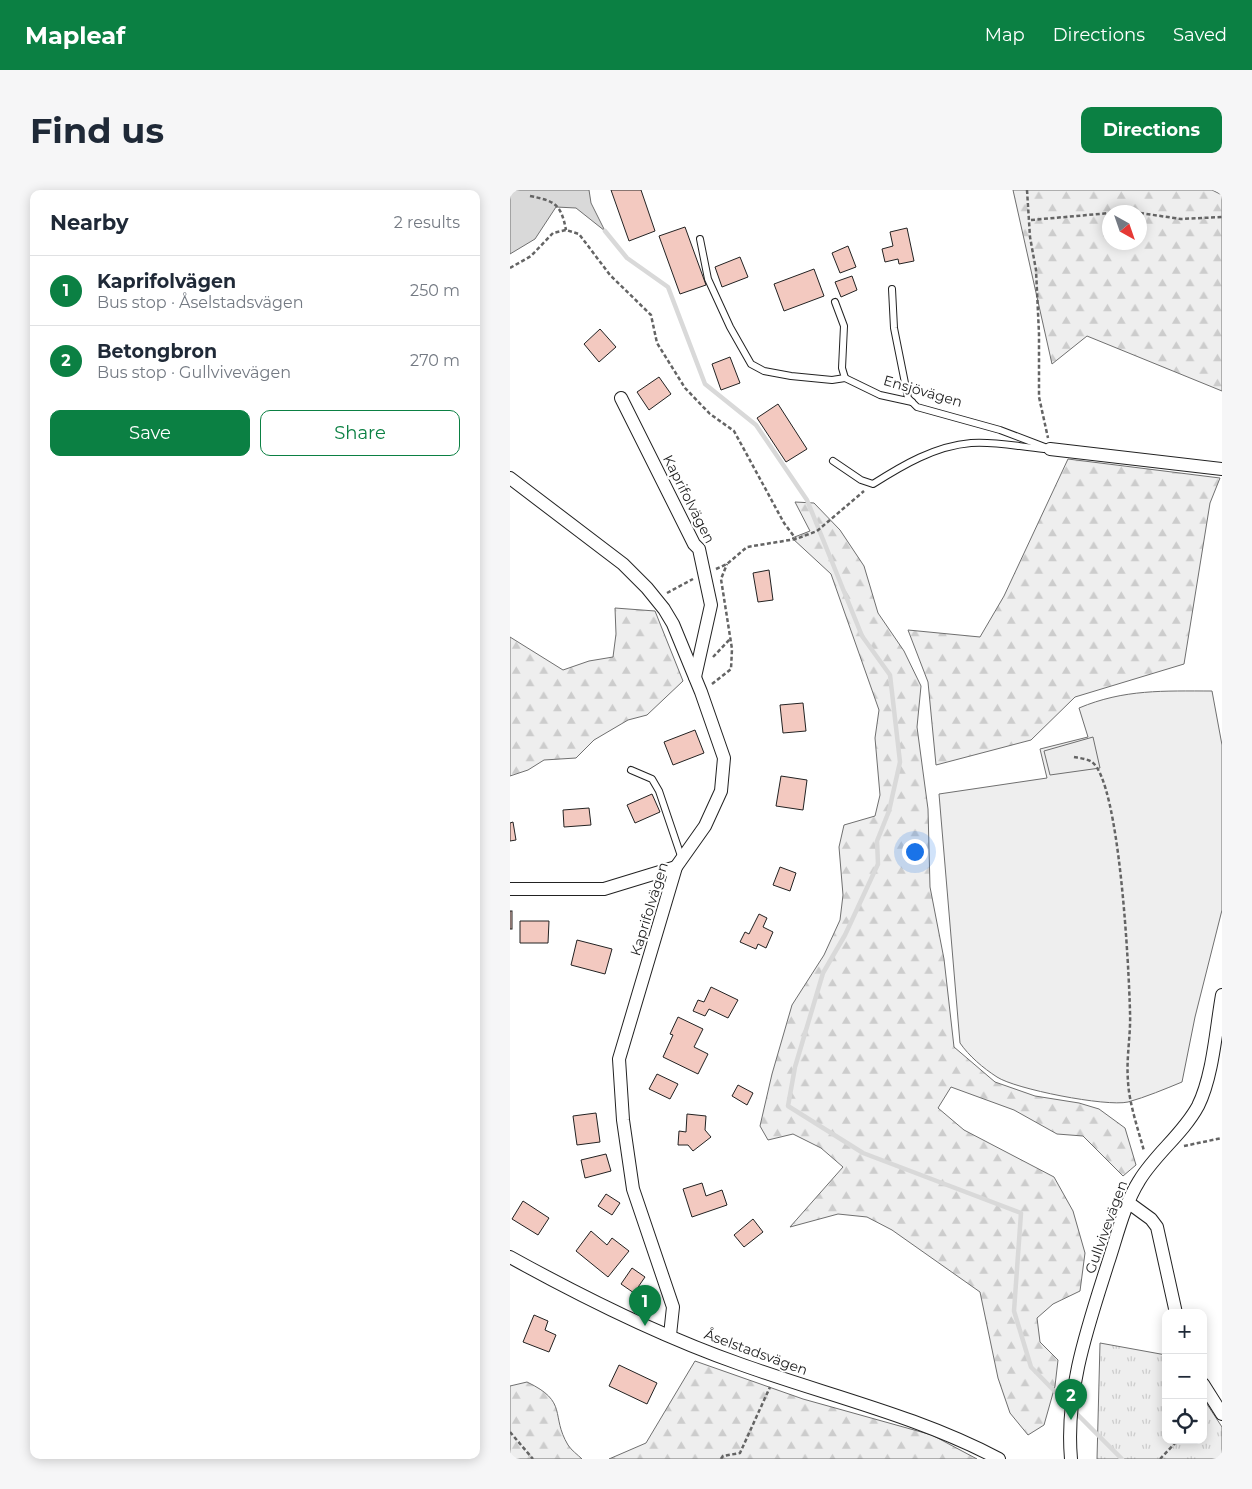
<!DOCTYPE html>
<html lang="en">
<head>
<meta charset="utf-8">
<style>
  :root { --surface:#fff; --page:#f6f6f7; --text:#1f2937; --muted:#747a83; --line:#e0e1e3; --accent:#0b8043 }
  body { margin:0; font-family:Montserrat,sans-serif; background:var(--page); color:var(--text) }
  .controls { position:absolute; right:15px; bottom:15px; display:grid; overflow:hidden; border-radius:10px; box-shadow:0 2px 12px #0003 }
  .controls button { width:45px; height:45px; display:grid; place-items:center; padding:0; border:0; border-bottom:1px solid var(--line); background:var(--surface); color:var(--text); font:25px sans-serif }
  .compass { position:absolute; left:592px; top:15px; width:45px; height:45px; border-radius:50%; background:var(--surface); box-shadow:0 2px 12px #0003; rotate:140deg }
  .you { position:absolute; left:404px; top:661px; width:18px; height:18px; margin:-12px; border:4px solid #fff; border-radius:50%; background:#1a73e8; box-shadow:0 0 0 8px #1a73e833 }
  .badge { display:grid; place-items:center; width:32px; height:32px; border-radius:50%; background:var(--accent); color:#fff; font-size:16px; font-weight:700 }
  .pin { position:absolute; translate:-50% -41px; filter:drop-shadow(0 1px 2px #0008) }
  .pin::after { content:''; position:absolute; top:26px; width:18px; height:15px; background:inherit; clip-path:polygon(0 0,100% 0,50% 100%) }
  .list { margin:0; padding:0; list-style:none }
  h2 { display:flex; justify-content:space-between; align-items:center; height:65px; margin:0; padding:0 20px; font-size:21px }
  h2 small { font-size:16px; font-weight:400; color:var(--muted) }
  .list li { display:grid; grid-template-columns:32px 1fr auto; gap:15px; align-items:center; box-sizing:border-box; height:70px; padding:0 20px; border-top:1px solid var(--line) }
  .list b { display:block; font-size:19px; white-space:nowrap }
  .list p { margin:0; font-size:16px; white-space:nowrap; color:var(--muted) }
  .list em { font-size:16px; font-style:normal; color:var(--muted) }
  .actions { display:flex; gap:10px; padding:15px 20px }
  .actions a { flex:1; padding:11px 0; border:1px solid var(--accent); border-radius:10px; text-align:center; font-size:18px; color:var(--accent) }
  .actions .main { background:var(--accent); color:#fff }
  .icon { flex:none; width:28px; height:28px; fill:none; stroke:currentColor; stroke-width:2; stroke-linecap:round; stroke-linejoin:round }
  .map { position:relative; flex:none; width:712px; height:1269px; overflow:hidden; border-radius:10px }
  header { display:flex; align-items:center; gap:30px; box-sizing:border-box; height:70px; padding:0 25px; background:var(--accent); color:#fff }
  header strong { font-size:24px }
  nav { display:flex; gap:28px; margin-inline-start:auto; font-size:18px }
  .intro { display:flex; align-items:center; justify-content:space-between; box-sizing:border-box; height:120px; padding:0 30px }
  h1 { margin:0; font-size:35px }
  .button { padding:12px 22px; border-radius:10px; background:var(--accent); color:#fff; font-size:18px; font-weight:700 }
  main { display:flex; gap:30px; padding:0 30px }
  aside { flex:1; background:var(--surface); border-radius:10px; box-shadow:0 2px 12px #0003 }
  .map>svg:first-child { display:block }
</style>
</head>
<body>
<header>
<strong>Mapleaf</strong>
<nav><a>Map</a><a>Directions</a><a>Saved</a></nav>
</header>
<div class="intro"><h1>Find us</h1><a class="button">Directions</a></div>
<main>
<aside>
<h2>Nearby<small>2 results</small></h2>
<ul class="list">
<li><span class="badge">1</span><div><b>Kaprifolvägen</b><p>Bus stop · Åselstadsvägen</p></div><em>250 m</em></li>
<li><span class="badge">2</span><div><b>Betongbron</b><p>Bus stop · Gullvivevägen</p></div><em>270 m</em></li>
</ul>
<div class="actions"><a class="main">Save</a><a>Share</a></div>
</aside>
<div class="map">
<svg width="712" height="1269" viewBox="0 0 712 1269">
  <defs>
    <pattern id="grass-tufts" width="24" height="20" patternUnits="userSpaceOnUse" patternTransform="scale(1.25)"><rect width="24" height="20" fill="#eee"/><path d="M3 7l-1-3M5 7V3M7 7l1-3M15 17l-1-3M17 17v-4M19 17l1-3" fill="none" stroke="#ccc"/></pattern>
    <pattern id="forest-firs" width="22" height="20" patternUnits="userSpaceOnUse" patternTransform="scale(1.25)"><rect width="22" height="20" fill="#eee"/><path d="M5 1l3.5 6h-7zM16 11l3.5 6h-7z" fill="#ccc"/></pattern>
  </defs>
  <rect width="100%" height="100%" fill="#fff"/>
  <polygon fill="url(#grass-tufts)" stroke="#6f6f6f" points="590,1153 656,1165 656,1250 693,1250 693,1208 712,1237 712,1269 587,1269"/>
  <g fill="url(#forest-firs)" stroke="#6f6f6f" fill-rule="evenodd">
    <path d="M 503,0 L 702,0 L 712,5 L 712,201 L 577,146 L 542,174 ZM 630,22 L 630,52 L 600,52 L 600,22 Z"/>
    <polygon points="558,269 710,288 700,313 674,474 565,507 521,550 426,575 418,492 398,440 470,447 494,406"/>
    <polygon points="285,312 304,313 330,340 354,376 368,423 394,461 411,496 407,537 418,619 420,697 434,769 444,857 485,892 525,906 569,913 589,919 615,938 626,975 613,986 573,946 547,944 504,920 441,897 428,918 454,940 544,987 563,1021 575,1063 570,1101 543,1114 527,1128 530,1152 548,1170 545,1196 534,1235 518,1245 500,1223 488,1188 470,1102 382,1040 357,1027 328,1024 280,1037 333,977 311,958 283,944 258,950 250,936 262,884 282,815 314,765 330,730 333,705 329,657 334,635 365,626 370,605 365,548 369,520 321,384 282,348 300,341"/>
    <polygon points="105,418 145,421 173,491 137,525 118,530 84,550 66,568 34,570 18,580 0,586 0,447 53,480 79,471 103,467 106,444"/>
    <polygon points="185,1171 293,1209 422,1245 467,1269 99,1269 136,1253"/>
    <path d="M 17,1192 C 59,1212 40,1225 58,1255 C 61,1260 68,1265 72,1269 L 0,1269 L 0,1196 Z"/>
  </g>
  <path fill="#eee" stroke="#6f6f6f" d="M 702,501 L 712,555 L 712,720 L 685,827 L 672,892 C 655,899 636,907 618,912 C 596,917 505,899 487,887 C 473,878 459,866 450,853 L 429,604 L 537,588 L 530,559 L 578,547 L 569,518 C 614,499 654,501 702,501 Z"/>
  <polygon fill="#ededed" stroke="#6f6f6f" points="583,547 590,578 540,585 534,561"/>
  <polygon fill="#d9d9d9" stroke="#6f6f6f" points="0,0 79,0 81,13 95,41 66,18 46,17 25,49 0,64"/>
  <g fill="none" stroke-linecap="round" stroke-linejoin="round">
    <g stroke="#d9d9d9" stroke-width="4.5">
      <polyline points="95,41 117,68 158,97 195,194 246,235 297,310 352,446 380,485 390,572 379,621 367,651 368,674 335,745 313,783 285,877 278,916 353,963 511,1023 504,1121 521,1177 559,1216"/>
      <polyline points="564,1221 612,1269"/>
    </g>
  </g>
  <g fill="#f3c9c0" stroke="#222">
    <polygon points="101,0 131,0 145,41 119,51"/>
    <polygon points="175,37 196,95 170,104 149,46"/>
    <polygon points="397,38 404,71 389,74 388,69 375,72 372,59 383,56 380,42"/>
    <polygon points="338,56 346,77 330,83 322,63"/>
    <polygon points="230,67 238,87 212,97 205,77"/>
    <polygon points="304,79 314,106 274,121 264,94"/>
    <polygon points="342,86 347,100 331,107 325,92"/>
    <polygon points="90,139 106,157 89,172 74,154"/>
    <polygon points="220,167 230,193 211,200 202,174"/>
    <polygon points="149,187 161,204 139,220 127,202"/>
    <polygon points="268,214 297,259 276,272 247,228"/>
    <polygon points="259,380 263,410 248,412 243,383"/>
    <polygon points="293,513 296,541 273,543 270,515"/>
    <polygon points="185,540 194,563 163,575 154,552"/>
    <polygon points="271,586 297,590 293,620 266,616"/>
    <polygon points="142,604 150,622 125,633 117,615"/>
    <polygon points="79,618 81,635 54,637 53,620"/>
    <polygon points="3,632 6,650 0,651 0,633"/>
    <polygon points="270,677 286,683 280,701 263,695"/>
    <rect x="0" y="721" width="2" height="18"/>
    <polygon points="249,724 257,728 253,737 263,742 256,758 248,754 246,759 230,752 235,742 239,744"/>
    <polygon points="10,731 39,731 38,753 10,753"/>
    <polygon points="67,750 102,759 95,784 61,775"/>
    <polygon points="201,797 228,810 218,828 199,819 195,826 183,821 188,810 194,812"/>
    <polygon points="168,827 193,839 184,857 198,864 188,884 153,867 163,845 160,844"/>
    <polygon points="147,884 168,894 160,909 139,899"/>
    <polygon points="228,895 243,903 237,915 222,906"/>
    <polygon points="86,923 90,952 67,955 63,926"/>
    <polygon points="177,924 196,926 195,940 201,947 183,961 178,955 168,955 169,941 176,942"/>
    <polygon points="96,964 101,981 75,988 71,970"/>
    <polygon points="192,993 196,1006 212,1000 217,1015 182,1027 173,999"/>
    <polygon points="96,1004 110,1013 102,1025 88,1016"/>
    <polygon points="13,1011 39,1028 28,1045 2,1029"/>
    <polygon points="243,1029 253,1042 234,1057 224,1045"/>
    <polygon points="81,1041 97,1055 102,1048 119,1061 98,1087 66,1061"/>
    <polygon points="122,1078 135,1087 124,1103 111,1094"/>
    <polygon points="24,1125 38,1131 35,1140 46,1145 39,1162 13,1152"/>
    <polygon points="109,1175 147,1193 137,1214 99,1196"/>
  </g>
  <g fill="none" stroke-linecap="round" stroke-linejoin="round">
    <defs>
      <g id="lane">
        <polyline points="190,49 198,89 220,137 241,174 254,181 281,186 322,190 335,188 370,205 402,212"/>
        <polyline points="382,99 384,138 398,208 407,217 490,240 540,259"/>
        <polyline points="325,112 334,136 332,178 335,188"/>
        <path d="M 323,271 L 351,290 L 363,294 C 393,275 425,256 461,253 C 485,251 510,257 534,259"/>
        <polyline points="121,580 142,589 149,601 172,669"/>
      </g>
      <g id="street">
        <polyline points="111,208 184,354 189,359 201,415 185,487"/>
        <polyline points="540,259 712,279"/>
        <polyline points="0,288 113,374 137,398 154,419 163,434 191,502 214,568 211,601 195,636 166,677 109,869 113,930 123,999 163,1117 160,1145"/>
        <polyline points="0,699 94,699 166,677"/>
        <polyline points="619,1013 641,1029 647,1037 666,1123"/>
        <path d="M 0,1067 C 74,1108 150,1146 230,1174 C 316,1205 408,1226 489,1269"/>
        <polyline points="693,1194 712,1224"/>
        <path d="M 561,1269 C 555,1201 578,1136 598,1073 C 607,1046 614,1015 629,991 C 645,964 673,944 688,916 C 703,886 706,839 712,805"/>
      </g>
    </defs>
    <use href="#lane" stroke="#222" stroke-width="8"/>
    <use href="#street" stroke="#222" stroke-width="14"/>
    <g stroke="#646464" stroke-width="2.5" stroke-dasharray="4 2.5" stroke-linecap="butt">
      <polyline points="517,0 520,47 526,80 529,144 529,207 538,248"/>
      <path d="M 20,6 C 45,11 51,14 56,40"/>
      <polyline points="630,23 671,29 712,27"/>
      <polyline points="521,30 600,23"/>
      <polyline points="0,78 21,66 43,43 56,40 69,44 100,85 141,125 147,153 175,198 200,224 224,241 274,333 286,349"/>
      <polyline points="206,379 217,374 237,357 286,349 307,341 354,301"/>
      <polyline points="157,403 183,389"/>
      <polyline points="203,467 221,448"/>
      <polyline points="202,494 221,479 222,459 211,389 217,374"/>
      <path d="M 564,567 C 569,568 578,569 582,572 C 610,593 619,781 620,822 C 621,845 616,867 618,891 C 619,913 628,939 634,961"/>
      <polyline points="674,956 712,948"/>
      <polyline points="0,1242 23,1269"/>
      <polyline points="211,1269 213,1266 230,1263 260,1197"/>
      <polyline points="650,1269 668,1250"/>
    </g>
    <use href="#lane" stroke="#fff" stroke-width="6"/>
    <use href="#street" stroke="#fff" stroke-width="12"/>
  </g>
  <g text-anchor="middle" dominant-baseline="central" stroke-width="4" stroke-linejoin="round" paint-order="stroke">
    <g font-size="14" fill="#222" stroke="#fff">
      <text transform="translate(413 201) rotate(16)">Ensjövägen</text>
      <text transform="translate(179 309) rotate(63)">Kaprifolvägen</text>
      <text transform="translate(139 719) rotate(-73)">Kaprifolvägen</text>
      <text transform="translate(596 1037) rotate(-70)">Gullvivevägen</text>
      <text transform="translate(246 1162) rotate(20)">Åselstadsvägen</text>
    </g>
  </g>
</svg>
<div class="controls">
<button>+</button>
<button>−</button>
<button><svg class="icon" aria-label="locate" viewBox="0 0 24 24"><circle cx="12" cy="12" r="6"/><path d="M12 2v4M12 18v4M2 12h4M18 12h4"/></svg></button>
</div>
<svg class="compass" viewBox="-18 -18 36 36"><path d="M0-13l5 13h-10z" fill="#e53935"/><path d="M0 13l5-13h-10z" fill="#747a83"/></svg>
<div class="you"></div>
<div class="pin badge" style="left:135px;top:1136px">1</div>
<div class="pin badge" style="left:561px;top:1230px">2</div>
</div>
</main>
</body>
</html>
